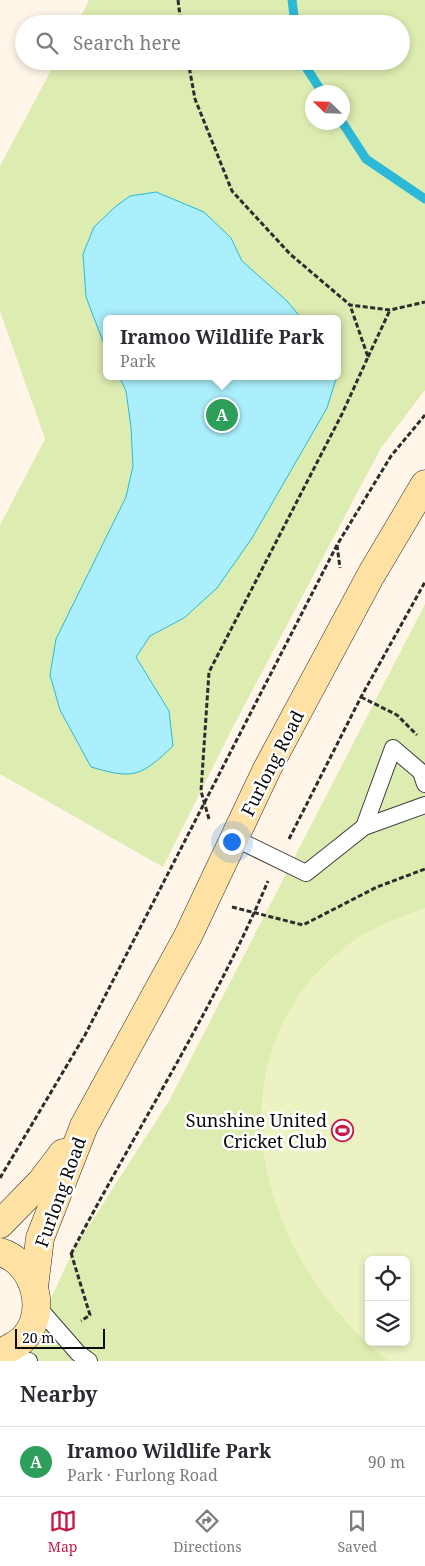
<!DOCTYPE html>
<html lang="en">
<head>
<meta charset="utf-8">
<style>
  :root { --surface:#fff; --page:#f2f2f3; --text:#2b2b33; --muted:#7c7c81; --line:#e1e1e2; --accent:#c51a48 }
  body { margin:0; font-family:"Noto Serif",serif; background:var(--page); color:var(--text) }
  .controls { position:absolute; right:15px; bottom:15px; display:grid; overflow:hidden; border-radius:8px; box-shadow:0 2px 8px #0003 }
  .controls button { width:45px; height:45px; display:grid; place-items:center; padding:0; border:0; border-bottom:1px solid var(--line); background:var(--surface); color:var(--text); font:25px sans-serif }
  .compass { position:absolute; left:305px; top:85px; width:45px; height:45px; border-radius:50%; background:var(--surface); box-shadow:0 2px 8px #0003; rotate:293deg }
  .scale { position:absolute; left:15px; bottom:12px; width:90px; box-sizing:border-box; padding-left:5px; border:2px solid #0b0b0b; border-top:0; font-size:14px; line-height:18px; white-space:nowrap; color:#0b0b0b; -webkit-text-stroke:4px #fff; paint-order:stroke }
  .you { position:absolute; left:231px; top:841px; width:18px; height:18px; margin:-12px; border:4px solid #fff; border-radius:50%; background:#1a73e8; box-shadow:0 0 0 8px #1a73e833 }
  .badge { display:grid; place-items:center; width:32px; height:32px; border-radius:50%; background:var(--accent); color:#fff; font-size:16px; font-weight:700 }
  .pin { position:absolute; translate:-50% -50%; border:2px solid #fff; box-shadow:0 1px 5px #0006 }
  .popup { position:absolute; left:103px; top:315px; width:238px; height:65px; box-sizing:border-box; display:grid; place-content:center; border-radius:8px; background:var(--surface); filter:drop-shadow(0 1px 4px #0005); font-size:16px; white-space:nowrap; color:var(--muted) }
  .popup b { font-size:19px; color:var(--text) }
  .popup::after { content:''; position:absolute; left:50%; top:100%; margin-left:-10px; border:10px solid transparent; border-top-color:var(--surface) }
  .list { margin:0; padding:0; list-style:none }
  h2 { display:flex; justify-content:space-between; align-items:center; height:65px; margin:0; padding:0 20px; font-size:21px }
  h2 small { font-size:16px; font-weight:400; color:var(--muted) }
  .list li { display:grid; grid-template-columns:32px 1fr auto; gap:15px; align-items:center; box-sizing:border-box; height:70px; padding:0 20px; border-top:1px solid var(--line) }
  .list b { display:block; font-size:19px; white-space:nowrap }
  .list p { margin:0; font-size:16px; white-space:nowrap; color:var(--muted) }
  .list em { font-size:16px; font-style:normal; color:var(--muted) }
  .icon { flex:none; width:28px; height:28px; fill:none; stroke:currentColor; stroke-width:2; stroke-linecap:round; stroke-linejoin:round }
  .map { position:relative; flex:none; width:425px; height:1361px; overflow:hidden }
  .search { position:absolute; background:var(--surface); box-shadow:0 2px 8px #0003; left:15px; right:15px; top:15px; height:55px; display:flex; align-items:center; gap:12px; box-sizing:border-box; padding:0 18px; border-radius:28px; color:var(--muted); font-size:19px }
  .sheet { height:135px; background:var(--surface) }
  nav { display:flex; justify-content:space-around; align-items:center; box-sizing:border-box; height:70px; border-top:1px solid var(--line); background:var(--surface); font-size:14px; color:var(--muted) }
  nav a { display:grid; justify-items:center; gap:2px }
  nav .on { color:var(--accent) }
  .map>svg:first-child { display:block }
</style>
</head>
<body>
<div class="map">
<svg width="425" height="1361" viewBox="0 0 425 1361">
  <rect width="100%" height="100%" fill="#fff6e9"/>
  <g fill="#ddecb1" fill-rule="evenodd">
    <path d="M 89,0 L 425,0 L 425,390 L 381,448 L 234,725 L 163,867 L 0,774 L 0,525 L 45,439 L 0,311 L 0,166 L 56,61 L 401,61 L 401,24 L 77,24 ZM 312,92 L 342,92 L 342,122 L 312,122 ZM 107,319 L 337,319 L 337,376 L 107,376 Z"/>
    <path d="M 425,604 L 425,1361 L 12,1361 L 26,1352 L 74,1249 L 169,1101 ZM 369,1260 L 406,1260 L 406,1342 L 369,1342 Z"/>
  </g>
  <path fill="#edf2c3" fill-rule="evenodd" d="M 425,908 L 425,1361 C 415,1361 401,1361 391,1361 C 375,1357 335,1309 324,1295 C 241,1184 231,1029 353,941 C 375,926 400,917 425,908 ZM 369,1260 L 406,1260 L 406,1342 L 369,1342 Z"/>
  <g fill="#aaeffb" stroke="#2bb9d7">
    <polygon points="156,192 204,212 231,238 242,261 287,301 302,319 107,319 107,352 86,297 83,254 94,227 115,207 130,196"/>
    <path d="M 119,376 L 335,376 L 336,379 L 327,408 L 252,538 L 217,588 L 184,618 L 150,636 L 136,657 L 169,711 L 173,746 C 141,776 135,780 91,767 L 60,710 L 50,675 L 56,639 L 126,497 L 133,466 L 131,427 L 126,391 Z"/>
  </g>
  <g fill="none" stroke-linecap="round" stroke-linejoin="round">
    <g stroke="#2bb9d7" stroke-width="9">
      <polyline points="292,0 295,24"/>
      <polyline points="302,61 322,92"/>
      <polyline points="342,122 366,159 425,199"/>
    </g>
    <defs>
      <g id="service">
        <polyline points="364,827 393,748 421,772 425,784"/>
        <polyline points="234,838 306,873 364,827 425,805"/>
        <polyline points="36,1305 78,1353 89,1361"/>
        <polyline points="0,1356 29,1361"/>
      </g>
      <g id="secondary">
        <polyline points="0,1224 41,1182 63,1153"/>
        <path d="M 0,1252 C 35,1262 49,1313 23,1339 C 17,1345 7,1349 0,1354"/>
        <polyline points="34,1287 40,1238 84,1126 188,936 267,769 371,575 425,484"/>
      </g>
    </defs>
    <use href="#service" stroke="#3e3e3e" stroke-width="18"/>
    <use href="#secondary" stroke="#2d2d2d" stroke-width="29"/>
    <g stroke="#2d2d2d" stroke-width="3" stroke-dasharray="5 2.5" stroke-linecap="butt">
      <polyline points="178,0 181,24"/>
      <polyline points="188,61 195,99 232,191 290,254 350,305 390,310 425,302"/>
      <polyline points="368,357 390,310"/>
      <polyline points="337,545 340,568"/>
      <polyline points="361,697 397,715 417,735"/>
      <polyline points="209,819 201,791 209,672 342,414 368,357 350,305"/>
      <polyline points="289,839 361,697 425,582"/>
      <polyline points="232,907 303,925 377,887 425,869"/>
      <polyline points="0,1178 85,1035 337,545 391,456 425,415"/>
      <polyline points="71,1253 90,1315 81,1321"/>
      <path d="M 71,1254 C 136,1129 213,1011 268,881"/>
    </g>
    <use href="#service" stroke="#fff" stroke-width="16"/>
    <use href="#secondary" stroke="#ffe1a4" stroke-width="28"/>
  </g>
  <defs>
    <symbol id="stadium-ring" viewBox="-11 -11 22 22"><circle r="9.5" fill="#fff" stroke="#c51a48" stroke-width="1.5"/><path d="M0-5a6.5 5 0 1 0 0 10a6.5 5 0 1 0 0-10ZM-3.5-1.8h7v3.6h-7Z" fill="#c51a48"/></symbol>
  </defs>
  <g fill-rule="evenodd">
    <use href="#stadium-ring" x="330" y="1118" width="25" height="25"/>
  </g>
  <g text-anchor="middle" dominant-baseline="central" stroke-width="5" stroke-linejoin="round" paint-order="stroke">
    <g font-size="18" fill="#0b0b0b" stroke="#fff">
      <text transform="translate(272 763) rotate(-63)">Furlong Road</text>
      <text transform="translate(60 1192) rotate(-70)">Furlong Road</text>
    </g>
    <g font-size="18" fill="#0b0b0b" stroke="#fff" text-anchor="end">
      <text x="327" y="1120">Sunshine United<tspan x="327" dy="21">Cricket Club</tspan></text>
    </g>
  </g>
</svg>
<div class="controls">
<button><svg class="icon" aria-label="locate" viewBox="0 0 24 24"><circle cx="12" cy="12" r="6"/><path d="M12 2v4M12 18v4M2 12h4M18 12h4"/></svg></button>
<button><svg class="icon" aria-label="layers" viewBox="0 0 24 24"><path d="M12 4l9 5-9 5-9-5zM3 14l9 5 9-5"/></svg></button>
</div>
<svg class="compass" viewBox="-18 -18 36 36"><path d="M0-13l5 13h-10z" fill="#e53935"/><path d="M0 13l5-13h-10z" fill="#7c7c81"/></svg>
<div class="scale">20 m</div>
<div class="you"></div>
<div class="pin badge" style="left:222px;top:415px;background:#2e9e5b">A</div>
<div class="popup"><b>Iramoo Wildlife Park</b>Park</div>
<div class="search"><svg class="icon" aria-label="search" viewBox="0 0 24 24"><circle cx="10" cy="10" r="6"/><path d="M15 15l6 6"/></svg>Search here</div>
</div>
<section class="sheet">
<h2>Nearby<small></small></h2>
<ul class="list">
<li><span class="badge" style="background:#2e9e5b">A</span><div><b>Iramoo Wildlife Park</b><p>Park · Furlong Road</p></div><em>90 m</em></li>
</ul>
</section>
<nav>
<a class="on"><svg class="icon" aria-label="map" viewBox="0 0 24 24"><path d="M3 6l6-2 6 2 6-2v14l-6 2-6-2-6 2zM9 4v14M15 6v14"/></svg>Map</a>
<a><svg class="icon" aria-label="directions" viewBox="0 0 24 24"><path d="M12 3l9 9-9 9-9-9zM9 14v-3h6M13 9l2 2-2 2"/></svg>Directions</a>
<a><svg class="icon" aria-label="saved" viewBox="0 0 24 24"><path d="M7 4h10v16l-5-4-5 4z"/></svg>Saved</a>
</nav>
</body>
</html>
